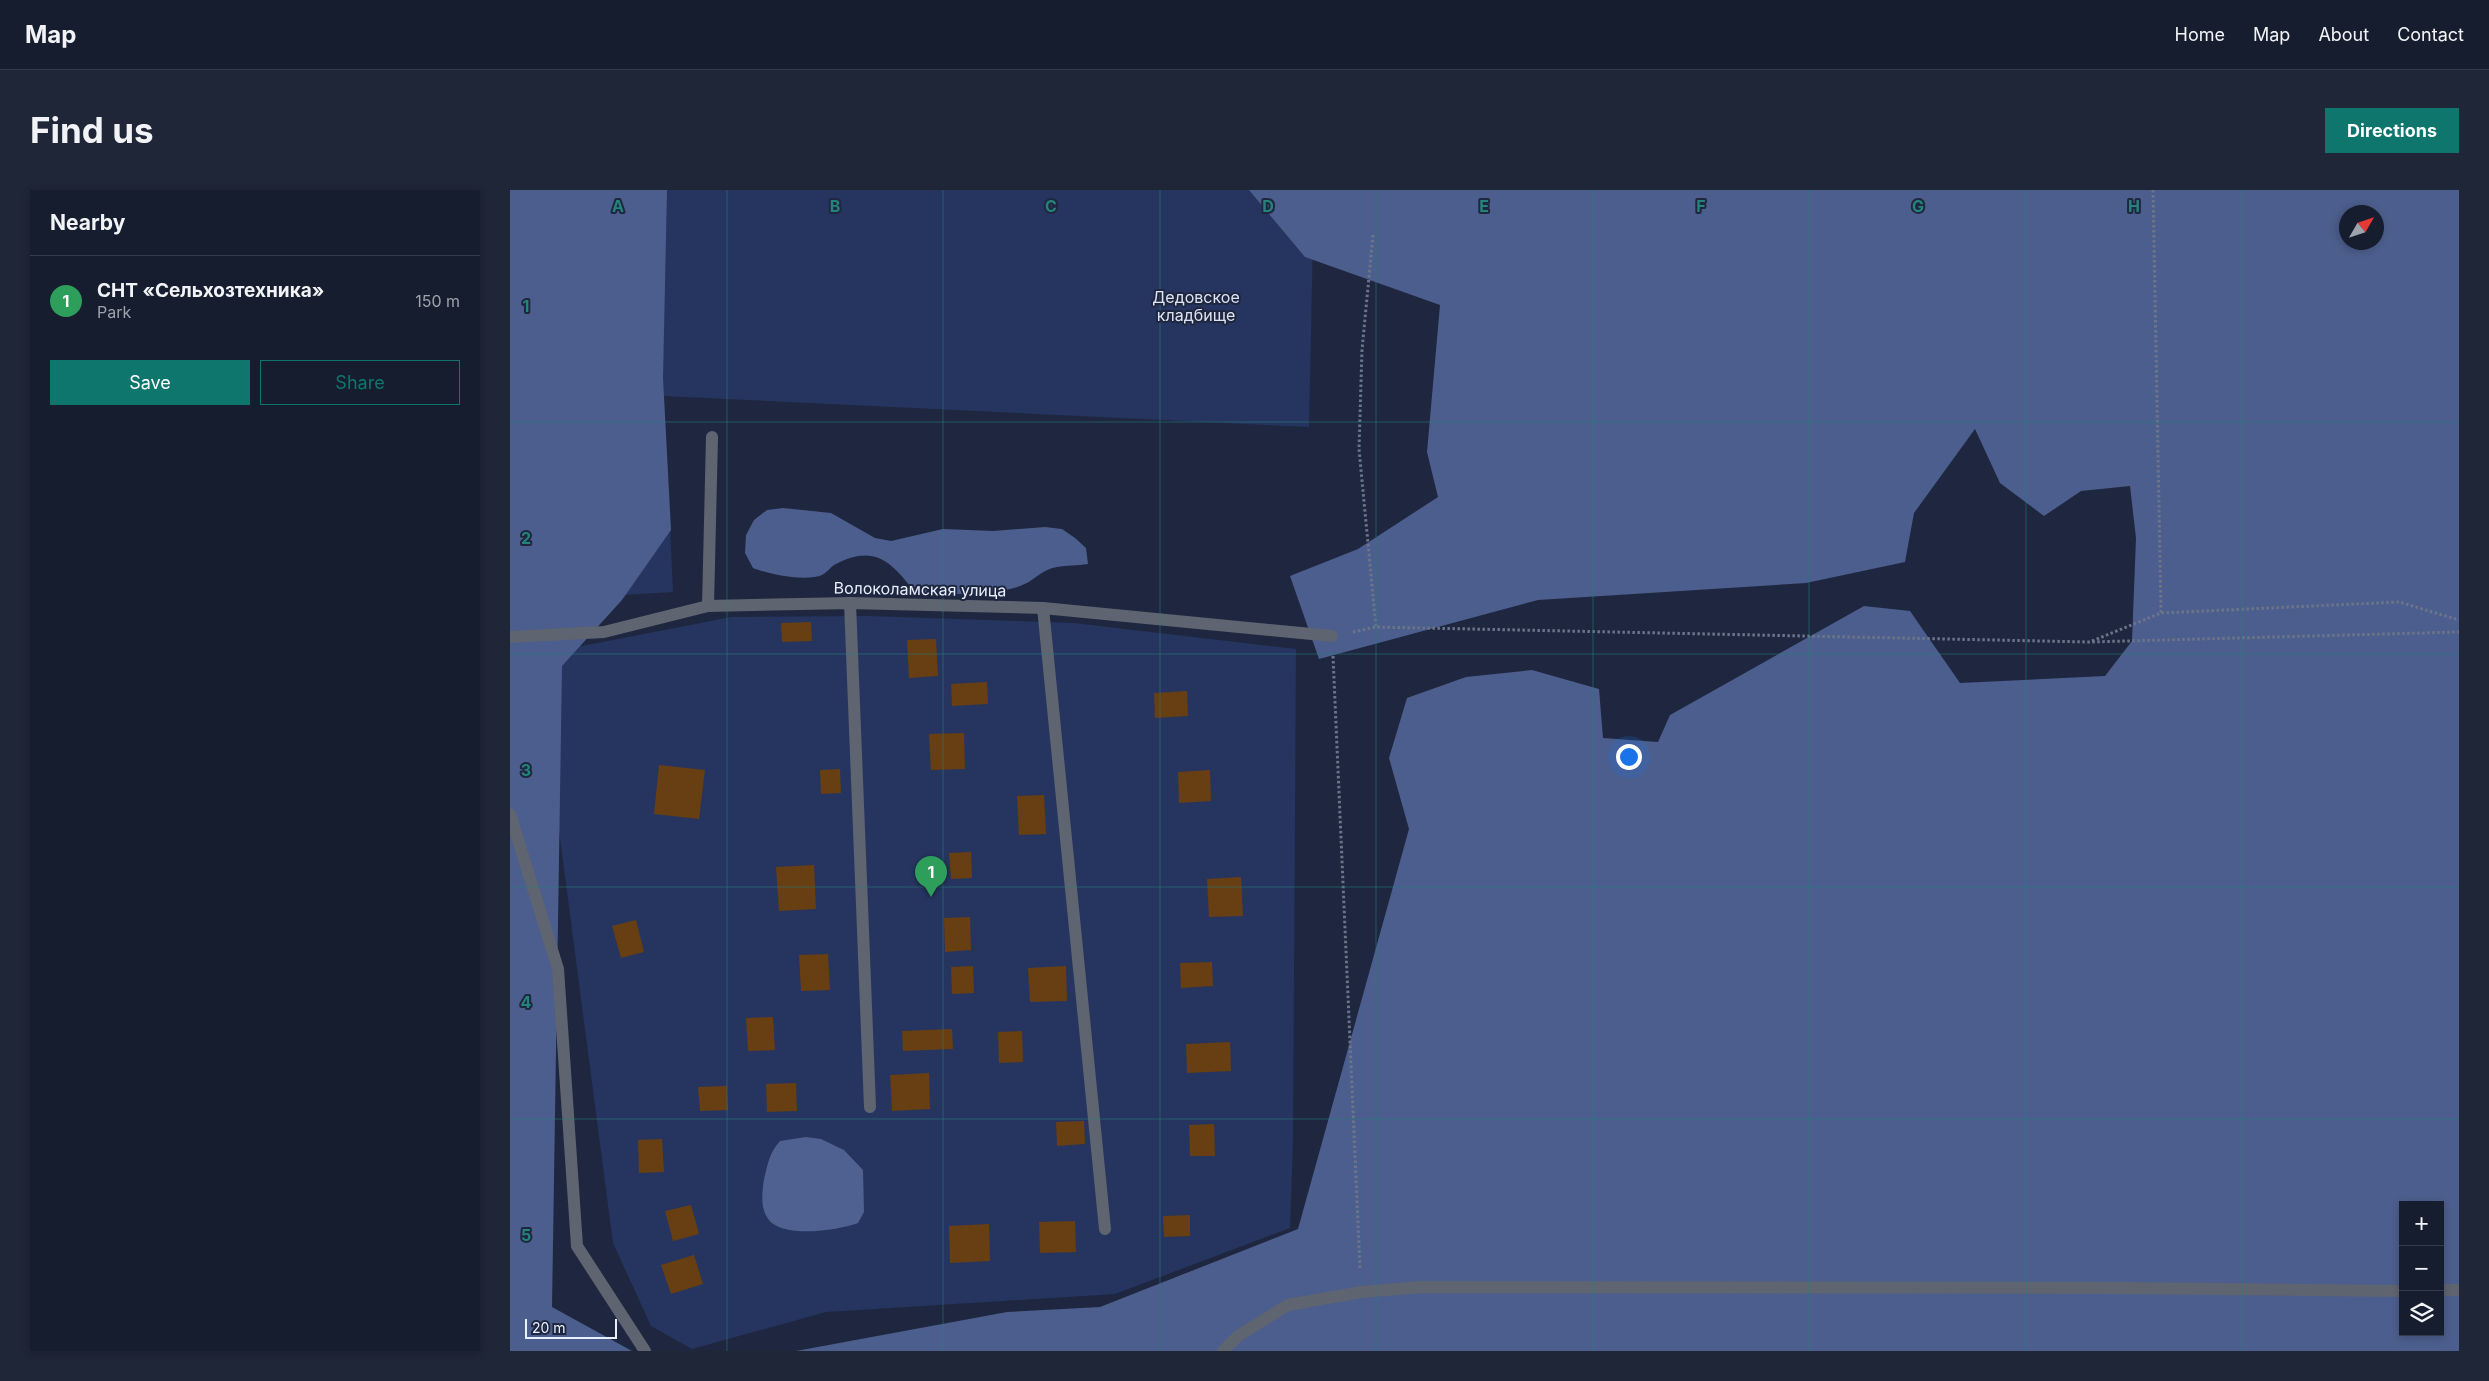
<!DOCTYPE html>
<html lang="en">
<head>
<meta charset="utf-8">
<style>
  :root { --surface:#161d2f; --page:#1f2637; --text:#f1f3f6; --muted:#9ea2aa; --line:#353b4b; --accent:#0f766e }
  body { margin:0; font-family:Inter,sans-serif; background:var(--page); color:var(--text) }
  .controls { position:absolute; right:15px; bottom:15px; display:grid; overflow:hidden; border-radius:0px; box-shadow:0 2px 8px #0003 }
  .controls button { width:45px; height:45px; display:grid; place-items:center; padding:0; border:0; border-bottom:1px solid var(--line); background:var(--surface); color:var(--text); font:25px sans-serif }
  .compass { position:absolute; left:1829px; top:15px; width:45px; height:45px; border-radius:50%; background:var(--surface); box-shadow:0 2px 8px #0003; rotate:51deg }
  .scale { position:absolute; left:15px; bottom:12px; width:92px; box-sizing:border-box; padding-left:5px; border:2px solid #e7eefe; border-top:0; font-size:14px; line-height:18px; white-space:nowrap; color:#e7eefe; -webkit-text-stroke:4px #1e273f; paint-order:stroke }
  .you { position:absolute; left:1118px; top:566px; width:18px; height:18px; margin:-12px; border:4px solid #fff; border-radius:50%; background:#1a73e8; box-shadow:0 0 0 8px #1a73e833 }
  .badge { display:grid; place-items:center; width:32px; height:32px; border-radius:50%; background:var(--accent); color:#fff; font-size:16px; font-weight:700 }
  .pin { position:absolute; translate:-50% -41px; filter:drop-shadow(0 1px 2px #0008) }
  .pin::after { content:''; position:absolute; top:26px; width:18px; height:15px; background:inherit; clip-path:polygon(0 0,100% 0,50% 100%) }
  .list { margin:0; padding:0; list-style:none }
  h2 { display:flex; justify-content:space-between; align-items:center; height:65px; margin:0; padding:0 20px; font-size:21px }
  h2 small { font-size:16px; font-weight:400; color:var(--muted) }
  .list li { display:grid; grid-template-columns:32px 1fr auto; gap:15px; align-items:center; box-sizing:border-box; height:90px; padding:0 20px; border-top:1px solid var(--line) }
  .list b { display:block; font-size:19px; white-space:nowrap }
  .list p { margin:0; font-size:16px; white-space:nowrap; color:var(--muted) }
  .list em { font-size:16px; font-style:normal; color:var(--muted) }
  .actions { display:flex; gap:10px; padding:15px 20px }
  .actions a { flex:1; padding:11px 0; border:1px solid var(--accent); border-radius:0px; text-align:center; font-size:18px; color:var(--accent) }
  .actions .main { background:var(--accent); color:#fff }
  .icon { flex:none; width:28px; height:28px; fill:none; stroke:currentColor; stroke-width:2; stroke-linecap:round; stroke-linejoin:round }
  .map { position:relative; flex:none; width:1949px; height:1161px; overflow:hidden; border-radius:0px }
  header { display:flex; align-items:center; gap:30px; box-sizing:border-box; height:70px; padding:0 25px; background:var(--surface); border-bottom:1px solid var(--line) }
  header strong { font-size:24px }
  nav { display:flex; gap:28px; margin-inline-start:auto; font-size:18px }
  .intro { display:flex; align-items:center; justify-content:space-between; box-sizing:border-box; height:120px; padding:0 30px }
  h1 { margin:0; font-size:35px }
  .button { padding:12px 22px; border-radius:0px; background:var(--accent); color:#fff; font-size:18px; font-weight:700 }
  main { display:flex; gap:30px; padding:0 30px }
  aside { flex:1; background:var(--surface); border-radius:0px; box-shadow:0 2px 8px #0003 }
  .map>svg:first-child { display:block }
</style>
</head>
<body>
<header>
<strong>Map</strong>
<nav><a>Home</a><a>Map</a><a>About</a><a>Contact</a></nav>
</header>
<div class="intro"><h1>Find us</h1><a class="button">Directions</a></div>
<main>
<aside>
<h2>Nearby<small></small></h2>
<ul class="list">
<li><span class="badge" style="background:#2e9e5b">1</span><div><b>СНТ «Сельхозтехника»</b><p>Park</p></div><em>150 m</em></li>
</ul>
<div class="actions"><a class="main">Save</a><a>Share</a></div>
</aside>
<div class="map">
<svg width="1949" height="1161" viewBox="0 0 1949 1161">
  <rect width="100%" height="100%" fill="#1e273f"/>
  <g fill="#26355f">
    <polygon points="0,0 804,0 799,237 154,206 163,402 0,412"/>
    <polygon points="358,426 564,433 786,459 783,950 780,1038 605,1104 316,1122 182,1159 141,1136 103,1053 26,465 221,427"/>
  </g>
  <g fill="#4c5e8d" fill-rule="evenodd">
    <polygon points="0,0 157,0 153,188 161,340 112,410 52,476 42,1117 122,1161 0,1161"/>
    <path d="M 739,0 L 1949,0 L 1949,1161 L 286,1161 L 497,1122 L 590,1117 L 788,1039 L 899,639 L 879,568 L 897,508 L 956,487 L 1022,480 L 1089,499 L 1093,548 L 1148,552 L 1160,525 L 1354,416 L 1400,421 L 1450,493 L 1595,486 L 1622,451 L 1626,348 L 1620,296 L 1571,301 L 1534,326 L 1490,293 L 1465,239 L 1404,323 L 1395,372 L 1296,393 L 1028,410 L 809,469 L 780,386 L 848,359 L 928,307 L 917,262 L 930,115 L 795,67 ZM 1836,22 L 1866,22 L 1866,52 L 1836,52 ZM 1893,1015 L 1930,1015 L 1930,1142 L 1893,1142 Z"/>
    <path d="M 273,318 L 321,323 L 365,348 L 381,351 L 433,339 L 483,341 L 535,337 L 552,339 L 565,348 L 576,358 L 578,374 C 567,376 557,375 547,377 C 532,379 523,392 510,396 C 476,407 440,404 405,402 C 381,372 365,353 324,375 C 320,378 316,383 312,385 C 296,392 258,384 243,378 L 235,363 L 236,345 L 244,330 L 257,320 Z"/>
  </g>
  <path fill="#4e6190" d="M 296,947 L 311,949 L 334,960 L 353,980 L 354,1022 L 348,1033 C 329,1040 274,1049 259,1030 C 250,1019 252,1003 254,989 C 258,974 259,963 270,951 Z"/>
  <g fill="#673f13">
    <polygon points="301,432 302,451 272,452 271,433"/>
    <polygon points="426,449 428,486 399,488 397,450"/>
    <polygon points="477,492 478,514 442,516 441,494"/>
    <polygon points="677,501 678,526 645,528 644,503"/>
    <polygon points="454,543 455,579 421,580 419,544"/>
    <polygon points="149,575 195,580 189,629 144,624"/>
    <polygon points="330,579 331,603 311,604 310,580"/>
    <polygon points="700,580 701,611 669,613 668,582"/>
    <polygon points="534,605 536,644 509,645 507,606"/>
    <polygon points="461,662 462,688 441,689 439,663"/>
    <polygon points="304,675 306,719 269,721 266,677"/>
    <polygon points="731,687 733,726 699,727 697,689"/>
    <polygon points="460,727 461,760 435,762 434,728"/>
    <polygon points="126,730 134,762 111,768 102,736"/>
    <polygon points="318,764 320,800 291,801 289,765"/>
    <polygon points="702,772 703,796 671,798 670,773"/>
    <polygon points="463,776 464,803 442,804 441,777"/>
    <polygon points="556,776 557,811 520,812 518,778"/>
    <polygon points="263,827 265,860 238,861 236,828"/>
    <polygon points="442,839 443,859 393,861 392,841"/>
    <polygon points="512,841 513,872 489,873 488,842"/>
    <polygon points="720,852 721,881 677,883 676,854"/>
    <polygon points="419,883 420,919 382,921 380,885"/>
    <polygon points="286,893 287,921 257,922 256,894"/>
    <polygon points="217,896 218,920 190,921 188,897"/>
    <polygon points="574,931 575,954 547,956 546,932"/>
    <polygon points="704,934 705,966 680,966 679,935"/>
    <polygon points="152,949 154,982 129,983 128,950"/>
    <polygon points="181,1015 189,1044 163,1051 155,1021"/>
    <polygon points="680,1025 680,1046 654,1047 653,1026"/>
    <polygon points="565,1031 566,1062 530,1063 529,1032"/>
    <polygon points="479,1034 480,1071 440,1073 439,1036"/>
    <polygon points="184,1065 193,1094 161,1104 151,1075"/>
  </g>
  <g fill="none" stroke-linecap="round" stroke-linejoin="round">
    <g stroke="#6c7489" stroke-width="3" stroke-dasharray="2.5 2.5" stroke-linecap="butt">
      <polyline points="1643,0 1651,423"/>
      <polyline points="863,45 852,160 849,259 866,437"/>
      <polyline points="843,442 866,437 1579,452 1949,442"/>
      <polyline points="1582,451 1651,423 1889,412 1949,430"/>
      <polyline points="823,466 850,1079"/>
    </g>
    <g stroke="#5f6471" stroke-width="12">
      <polyline points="340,413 360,917"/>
      <polyline points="198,416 202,247"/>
      <polyline points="533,418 595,1039"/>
    </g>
    <g stroke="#5f6471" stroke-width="12">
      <polyline points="0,447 94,442 198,416 340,413 533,418 822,446"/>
      <polyline points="0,624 48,779 67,1056 135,1161"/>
      <polyline points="1930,1100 1949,1100"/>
      <polyline points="713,1161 728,1146 778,1115 851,1102 911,1097 1613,1098 1893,1101"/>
    </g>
  </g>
  <path fill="none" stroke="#25827c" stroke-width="1" stroke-opacity="0.55" d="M 217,0 L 217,1161M 433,0 L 433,1161M 650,0 L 650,1161M 866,0 L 866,1161M 1083,0 L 1083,1161M 1299,0 L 1299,1161M 1516,0 L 1516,1161M 1732,0 L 1732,1161M 0,232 L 1949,232M 0,464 L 1949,464M 0,697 L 1949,697M 0,929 L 1949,929"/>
  <g text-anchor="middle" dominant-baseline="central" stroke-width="4" stroke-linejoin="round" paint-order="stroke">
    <g font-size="16" fill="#dce3f2" stroke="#1e273f">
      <text x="686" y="107">Дедовское<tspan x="686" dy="18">кладбище</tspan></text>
    </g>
    <g font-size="16" fill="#e7eefe" stroke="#1e273f">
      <text transform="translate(410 399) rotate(1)">Волоколамская улица</text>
    </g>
  </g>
  <g font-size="16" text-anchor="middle" font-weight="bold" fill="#25827c" stroke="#1e273f" stroke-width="4" stroke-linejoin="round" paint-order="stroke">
    <text x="108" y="22">A</text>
    <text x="325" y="22">B</text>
    <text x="541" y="22">C</text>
    <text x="758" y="22">D</text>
    <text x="974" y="22">E</text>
    <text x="1191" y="22">F</text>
    <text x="1408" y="22">G</text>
    <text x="1624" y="22">H</text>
    <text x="16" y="122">1</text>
    <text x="16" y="354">2</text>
    <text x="16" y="586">3</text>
    <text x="16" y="818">4</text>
    <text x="16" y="1051">5</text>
  </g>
</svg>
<div class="controls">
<button>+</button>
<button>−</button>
<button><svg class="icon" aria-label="layers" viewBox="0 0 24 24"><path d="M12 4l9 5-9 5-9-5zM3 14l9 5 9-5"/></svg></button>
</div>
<svg class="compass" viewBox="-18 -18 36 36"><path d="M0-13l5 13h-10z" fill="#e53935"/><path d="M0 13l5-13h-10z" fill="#9ea2aa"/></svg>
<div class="scale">20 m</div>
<div class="you"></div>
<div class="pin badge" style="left:421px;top:707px;background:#2e9e5b">1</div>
</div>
</main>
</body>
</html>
